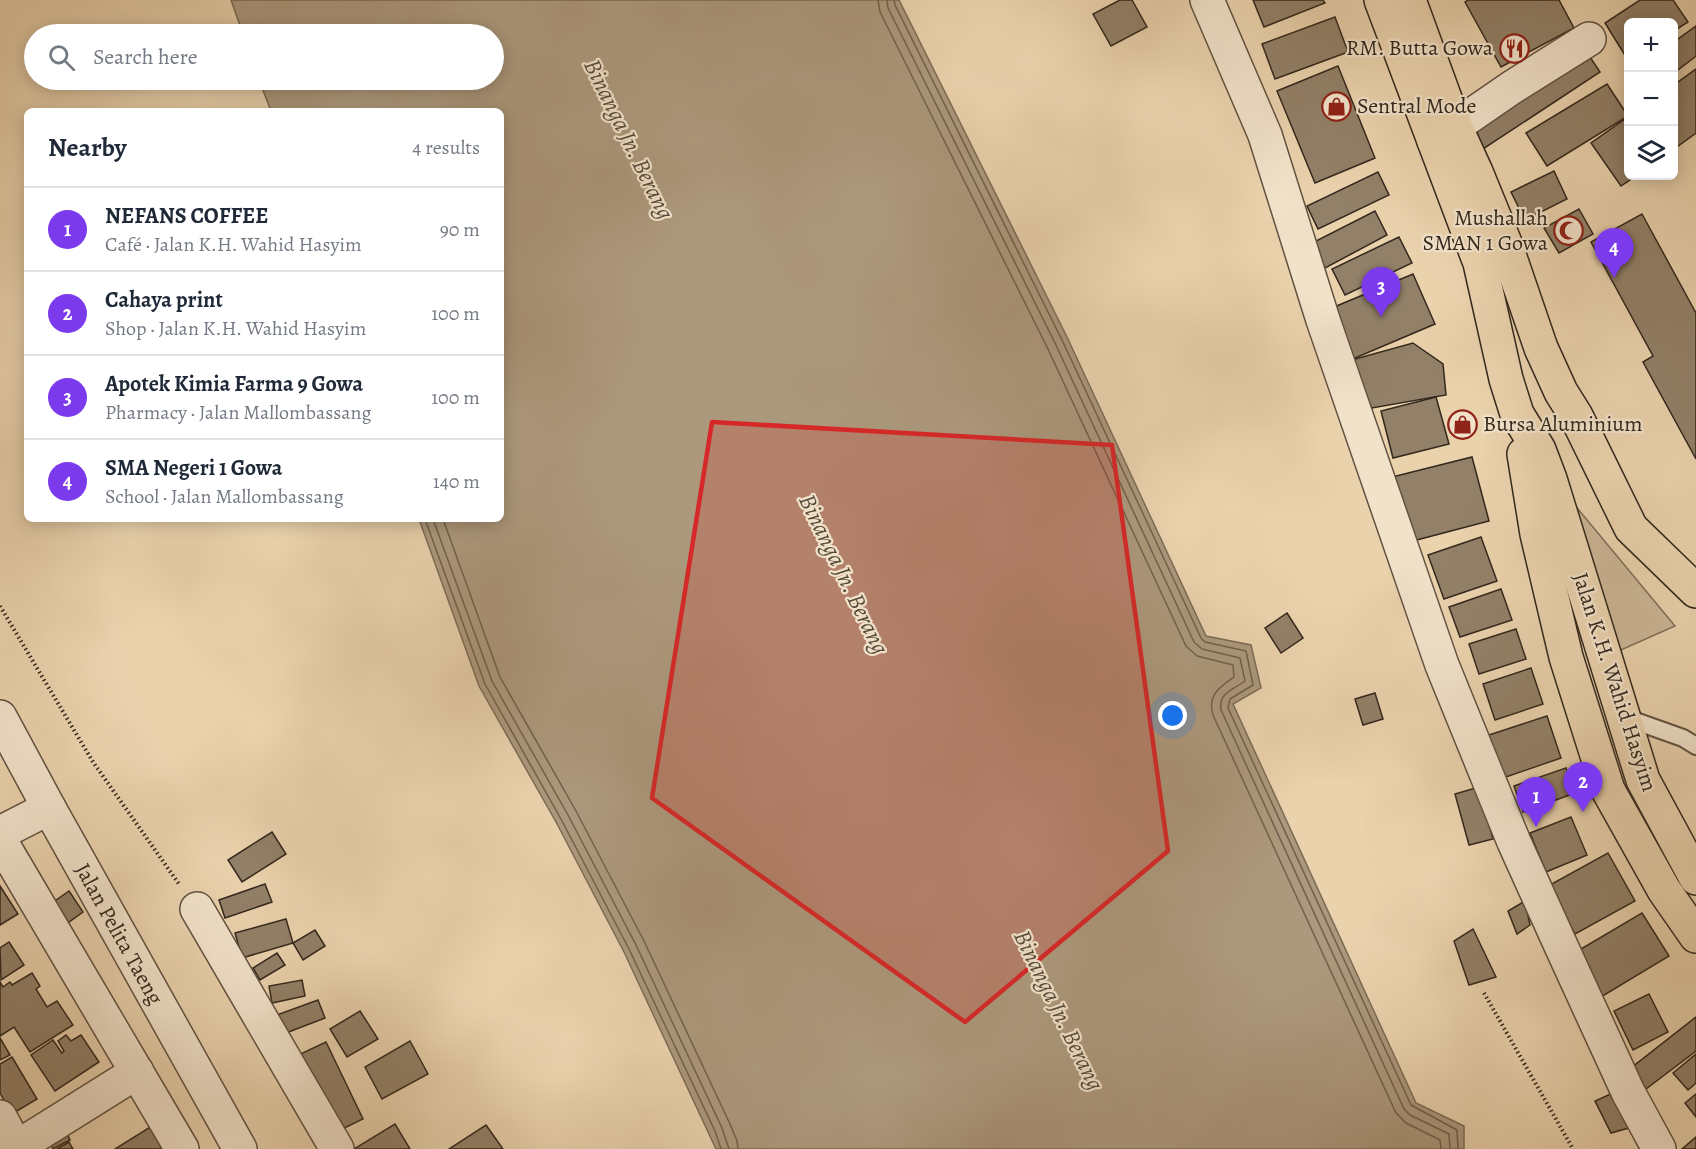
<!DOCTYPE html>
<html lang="en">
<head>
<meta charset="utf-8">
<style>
  :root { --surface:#fff; --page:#f2f2f3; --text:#1f2937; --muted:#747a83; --line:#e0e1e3; --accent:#7c3aed }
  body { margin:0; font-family:Alegreya,serif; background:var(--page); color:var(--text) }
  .controls { position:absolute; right:18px; top:18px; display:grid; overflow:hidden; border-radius:9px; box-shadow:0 3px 15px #0003 }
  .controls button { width:54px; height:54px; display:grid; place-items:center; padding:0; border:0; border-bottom:2px solid var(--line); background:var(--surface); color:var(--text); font:30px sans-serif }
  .you { position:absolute; left:1173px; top:716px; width:21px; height:21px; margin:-15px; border:4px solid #fff; border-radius:50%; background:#1a73e8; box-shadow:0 0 0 9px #1a73e833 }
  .badge { display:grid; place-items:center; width:39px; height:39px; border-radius:50%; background:var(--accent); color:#fff; font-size:20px; font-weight:700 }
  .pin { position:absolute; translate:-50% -50px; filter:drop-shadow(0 2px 3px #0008) }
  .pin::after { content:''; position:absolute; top:32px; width:21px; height:18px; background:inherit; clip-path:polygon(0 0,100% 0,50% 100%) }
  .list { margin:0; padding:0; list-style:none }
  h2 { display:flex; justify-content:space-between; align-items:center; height:78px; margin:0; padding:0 24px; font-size:26px }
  h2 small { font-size:20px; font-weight:400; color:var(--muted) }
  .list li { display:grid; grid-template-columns:39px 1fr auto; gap:18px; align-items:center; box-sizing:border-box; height:84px; padding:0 24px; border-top:2px solid var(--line) }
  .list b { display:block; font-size:22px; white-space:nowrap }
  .list p { margin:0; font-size:20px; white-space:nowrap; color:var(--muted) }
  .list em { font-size:20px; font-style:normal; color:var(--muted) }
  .icon { flex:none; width:33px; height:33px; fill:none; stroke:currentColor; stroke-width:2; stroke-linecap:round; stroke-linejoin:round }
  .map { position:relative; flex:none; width:1696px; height:1149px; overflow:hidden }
  .search { position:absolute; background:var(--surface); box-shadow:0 3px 15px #0003; left:24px; top:24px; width:480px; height:66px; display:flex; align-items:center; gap:15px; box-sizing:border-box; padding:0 21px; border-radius:33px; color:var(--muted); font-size:22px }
  .panel { position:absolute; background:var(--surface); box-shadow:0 3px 15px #0003; left:24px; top:108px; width:480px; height:414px; border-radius:9px }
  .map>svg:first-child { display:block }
</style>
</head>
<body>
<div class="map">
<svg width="1696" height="1149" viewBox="0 0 1696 1149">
  <rect width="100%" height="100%" fill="#ead2ad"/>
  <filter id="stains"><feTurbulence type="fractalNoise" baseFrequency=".00333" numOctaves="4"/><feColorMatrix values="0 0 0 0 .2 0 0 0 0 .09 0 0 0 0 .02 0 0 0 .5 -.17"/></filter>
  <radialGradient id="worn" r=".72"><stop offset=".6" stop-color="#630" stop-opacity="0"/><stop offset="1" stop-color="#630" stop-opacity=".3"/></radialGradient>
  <polygon fill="#cbb595" stroke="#7f6e59" stroke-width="1.5" points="1573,503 1675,626 1612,654"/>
  <polygon fill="#ac987c" stroke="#7c6b56" stroke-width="1.5" points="231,0 899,0 1067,337 1206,636 1251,645 1261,688 1233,704 1416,1103 1464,1126 1464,1149 716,1149 624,952 556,822 479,686 419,519 501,519 501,111 271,111 259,80 494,80 494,34 243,34"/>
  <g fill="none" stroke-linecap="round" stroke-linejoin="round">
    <g stroke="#70604c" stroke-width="1.5">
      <path d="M 878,0 L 880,12 L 1047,347 L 1186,646 L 1197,656 L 1233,665 L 1234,677 C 1220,687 1207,695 1213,715 L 1396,1113 L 1406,1123 L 1440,1140 L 1441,1149"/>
      <path d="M 887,0 L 888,8 L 1055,343 L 1194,642 L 1202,649 L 1240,658 L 1245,681 C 1233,690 1218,693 1221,710 L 1404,1109 L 1410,1115 L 1449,1134 L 1450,1149"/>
      <polyline points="894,0 895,5 1062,340 1201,638 1205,642 1246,651 1253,685 1230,699 1228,708 1411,1105 1457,1130 1458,1149"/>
      <polyline points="425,519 485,684 561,819 629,949 715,1131 721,1149"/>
      <polyline points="433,519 492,681 568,815 636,945 722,1128 729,1149"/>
      <polyline points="443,519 500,677 576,811 644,941 730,1124 737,1141 738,1149"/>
    </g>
  </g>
  <g fill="#928068" stroke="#33281d" stroke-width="1.5">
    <polygon points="1120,0 1132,0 1147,27 1111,46 1093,14"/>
    <polygon points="1253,0 1323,0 1325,3 1264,27"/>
    <polygon points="1468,0 1559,0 1574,28 1501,67 1465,2"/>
    <polygon points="1640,0 1673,0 1688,22 1674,31 1674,22 1628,22 1628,60 1605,23"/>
    <polygon points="1335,17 1348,52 1275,79 1262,44"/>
    <polygon points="1696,26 1696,56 1674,73 1674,42"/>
    <polygon points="1584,48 1600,72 1483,149 1467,125"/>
    <polygon points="1338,66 1375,158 1315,183 1277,91"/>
    <polygon points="1696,69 1696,133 1674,149 1674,85"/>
    <polygon points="1607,84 1628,116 1547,166 1526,133"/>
    <polygon points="1628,117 1628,176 1636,176 1621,186 1591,143"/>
    <polygon points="1554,171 1567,199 1525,220 1511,192"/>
    <polygon points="1378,172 1389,195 1318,229 1307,206"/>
    <polygon points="1579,209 1593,234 1559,253 1544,228"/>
    <polygon points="1375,211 1387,235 1325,268 1312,243"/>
    <polygon points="1642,214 1696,313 1696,459 1643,362 1653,356 1591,242"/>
    <polygon points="1399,237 1412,263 1345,295 1332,269"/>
    <polygon points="1413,274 1435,324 1348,361 1327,310"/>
    <polygon points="1413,343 1443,364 1446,395 1372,408 1348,361"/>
    <polygon points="1436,397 1449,444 1393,458 1381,411"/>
    <polygon points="1472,457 1489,521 1409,542 1392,477"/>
    <polygon points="1481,537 1497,581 1444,599 1428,555"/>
    <polygon points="1501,589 1512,620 1460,637 1449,607"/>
    <polygon points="1287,613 1303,638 1281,653 1265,628"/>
    <polygon points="1516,629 1526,659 1479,674 1469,644"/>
    <polygon points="1531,668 1543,704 1495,720 1483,684"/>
    <polygon points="1375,693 1383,719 1363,725 1355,699"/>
    <polygon points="1547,716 1561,758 1503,778 1489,735"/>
    <polygon points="1566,768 1575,793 1523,812 1514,786"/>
    <polygon points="1479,787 1493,839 1469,845 1455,794"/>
    <polygon points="1571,817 1587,855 1546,872 1530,833"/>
    <polygon points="272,832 286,854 242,882 228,860"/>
    <polygon points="1608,853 1635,901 1575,934 1548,886"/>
    <polygon points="265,884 272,902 225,918 219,900"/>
    <polygon points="0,886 18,914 0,925"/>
    <polygon points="69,891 83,912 62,927 52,903"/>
    <polygon points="1525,901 1530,925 1517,934 1508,911"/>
    <polygon points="1642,913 1669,956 1596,1000 1569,956"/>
    <polygon points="286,919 293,943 242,958 235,933"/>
    <polygon points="1473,929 1496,977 1469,985 1454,941"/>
    <polygon points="315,930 325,946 303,960 293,943"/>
    <polygon points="9,942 24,965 1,980 0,948"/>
    <polygon points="277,953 285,965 260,980 253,968"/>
    <polygon points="32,973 40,986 36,989 47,1007 57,1001 73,1025 30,1052 14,1027 0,1036 0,982 3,987 10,982 12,985"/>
    <polygon points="302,980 305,996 272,1003 269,986"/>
    <polygon points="1649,994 1668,1032 1633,1050 1614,1011"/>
    <polygon points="318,1000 325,1018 273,1038 266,1019"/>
    <polygon points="360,1011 378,1039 347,1057 330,1029"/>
    <polygon points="1696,1017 1696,1051 1646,1089 1631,1068"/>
    <polygon points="66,1035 71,1041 81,1035 99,1062 55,1091 31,1055 53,1040 62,1053 64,1051 58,1041"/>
    <polygon points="0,1038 10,1055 0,1060"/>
    <polygon points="410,1041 428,1074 382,1099 365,1067"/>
    <polygon points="326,1042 363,1119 332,1134 294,1057"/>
    <polygon points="1696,1054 1696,1083 1688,1090 1673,1073"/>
    <polygon points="12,1057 37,1099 12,1114 0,1093 0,1064"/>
    <polygon points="1615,1092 1636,1126 1611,1133 1595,1101"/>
    <polygon points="1696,1094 1696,1117 1685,1103"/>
    <polygon points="155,1124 171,1149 115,1149"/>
    <polygon points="395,1124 410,1149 354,1149"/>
    <polygon points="63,1125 70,1140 53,1149 46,1133"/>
    <polygon points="486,1125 503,1149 449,1149"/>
    <polygon points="1696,1137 1696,1149 1682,1149"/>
    <polygon points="69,1142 73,1149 57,1149"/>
  </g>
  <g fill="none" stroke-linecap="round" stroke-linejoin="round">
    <defs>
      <polyline id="service" points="1624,717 1683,738 1696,746"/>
      <g id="minor">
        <polyline points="1207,0 1265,135 1323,320 1442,665 1514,842 1562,948 1628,1092 1659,1149"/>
        <polyline points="1434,141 1511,88 1589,39"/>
        <polyline points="0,833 49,808"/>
        <polyline points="0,840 182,1149"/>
        <polyline points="197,909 337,1149"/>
        <polyline points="0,1117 17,1149"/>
        <polyline points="14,1149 137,1072"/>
      </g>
      <polyline id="tertiary" points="0,717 49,808 240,1149"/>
      <g id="trunk">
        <polyline points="1381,0 1480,263 1506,379 1517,414 1539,450 1550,479 1643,780 1696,878"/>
        <polyline points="1409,0 1455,126 1476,172 1505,243 1541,348 1561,392 1576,416 1631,528 1696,591"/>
        <polyline points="1524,454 1537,534 1566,657 1608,790 1664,890 1696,936"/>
      </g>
    </defs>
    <use href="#service" stroke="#615241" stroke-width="20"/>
    <use href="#minor" stroke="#615241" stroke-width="36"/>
    <use href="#tertiary" stroke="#615241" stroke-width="36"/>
    <use href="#trunk" stroke="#33281d" stroke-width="36"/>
    <g stroke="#33281d" stroke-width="4" stroke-dasharray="1.5 3" stroke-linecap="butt">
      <polyline points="0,606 93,762 179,884"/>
      <polyline points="1484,993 1573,1149"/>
    </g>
    <use href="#service" stroke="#f1e2ca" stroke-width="16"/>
    <use href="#minor" stroke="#f1e2ca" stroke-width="33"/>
    <use href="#tertiary" stroke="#f1e2ca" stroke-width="33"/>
    <use href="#trunk" stroke="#ead2ad" stroke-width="33"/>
  </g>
  <path fill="#d62828" fill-opacity="0.2" stroke="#d62828" stroke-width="4.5" stroke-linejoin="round" d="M 712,422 L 1112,445 L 1168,851 L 965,1022 L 652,798 Z"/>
  <defs>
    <symbol id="restaurant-ring" viewBox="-11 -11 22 22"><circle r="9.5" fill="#f1e2ca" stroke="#8f2418" stroke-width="1.5"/><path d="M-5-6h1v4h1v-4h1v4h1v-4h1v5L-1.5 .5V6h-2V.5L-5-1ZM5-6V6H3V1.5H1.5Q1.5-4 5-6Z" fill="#8f2418"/></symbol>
    <symbol id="shop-ring" viewBox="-11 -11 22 22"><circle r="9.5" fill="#f1e2ca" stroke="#8f2418" stroke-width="1.5"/><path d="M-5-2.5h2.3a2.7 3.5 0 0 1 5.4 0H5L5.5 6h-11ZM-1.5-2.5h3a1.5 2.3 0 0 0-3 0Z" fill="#8f2418"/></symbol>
    <symbol id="mosque-ring" viewBox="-11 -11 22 22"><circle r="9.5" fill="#f1e2ca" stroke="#8f2418" stroke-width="1.5"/><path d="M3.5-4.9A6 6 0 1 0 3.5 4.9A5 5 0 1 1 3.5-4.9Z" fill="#8f2418"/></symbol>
  </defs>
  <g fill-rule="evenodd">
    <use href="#restaurant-ring" x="1498" y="32" width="33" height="33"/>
    <use href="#shop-ring" x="1320" y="90" width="33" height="33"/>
    <use href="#mosque-ring" x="1552" y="214" width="33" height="33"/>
    <use href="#shop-ring" x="1446" y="408" width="33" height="33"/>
  </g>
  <g text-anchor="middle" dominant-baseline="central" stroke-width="4.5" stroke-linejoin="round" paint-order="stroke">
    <g font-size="22" fill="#33281d" stroke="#f1e2ca" text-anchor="end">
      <text x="1493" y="48">RM. Butta Gowa</text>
      <text x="1357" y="106" text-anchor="start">Sentral Mode</text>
      <text x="1548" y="218">Mushallah<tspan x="1548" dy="25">SMAN 1 Gowa</tspan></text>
      <text x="1483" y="424" text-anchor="start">Bursa Aluminium</text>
    </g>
    <g font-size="22" fill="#33281d" stroke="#f1e2ca">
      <text transform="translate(1615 682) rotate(72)">Jalan K.H. Wahid Hasyim</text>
      <text transform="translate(119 934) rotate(61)">Jalan Pelita Taeng</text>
    </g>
    <g font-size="24" font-style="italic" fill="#574a3a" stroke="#f1e2ca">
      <text transform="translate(629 139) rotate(64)">Binanga Jn. Berang</text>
      <text transform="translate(844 574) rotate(64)">Binanga Jn. Berang</text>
      <text transform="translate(1059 1010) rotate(64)">Binanga Jn. Berang</text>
    </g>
  </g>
  <rect width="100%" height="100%" filter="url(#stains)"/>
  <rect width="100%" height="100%" fill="url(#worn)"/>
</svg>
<div class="controls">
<button>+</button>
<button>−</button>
<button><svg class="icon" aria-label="layers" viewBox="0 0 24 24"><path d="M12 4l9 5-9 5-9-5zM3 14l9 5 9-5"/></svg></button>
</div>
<div class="you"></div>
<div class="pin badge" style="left:1536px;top:827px">1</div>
<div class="pin badge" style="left:1583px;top:812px">2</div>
<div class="pin badge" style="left:1381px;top:317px">3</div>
<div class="pin badge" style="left:1614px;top:278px">4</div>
<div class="search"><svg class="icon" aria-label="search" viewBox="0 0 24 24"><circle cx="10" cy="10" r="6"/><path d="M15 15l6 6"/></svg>Search here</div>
<section class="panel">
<h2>Nearby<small>4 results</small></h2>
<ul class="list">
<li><span class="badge">1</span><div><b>NEFANS COFFEE</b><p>Café · Jalan K.H. Wahid Hasyim</p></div><em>90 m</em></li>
<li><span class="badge">2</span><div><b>Cahaya print</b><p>Shop · Jalan K.H. Wahid Hasyim</p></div><em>100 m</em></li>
<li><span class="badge">3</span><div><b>Apotek Kimia Farma 9 Gowa</b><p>Pharmacy · Jalan Mallombassang</p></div><em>100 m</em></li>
<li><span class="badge">4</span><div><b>SMA Negeri 1 Gowa</b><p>School · Jalan Mallombassang</p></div><em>140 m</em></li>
</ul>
</section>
</div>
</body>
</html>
